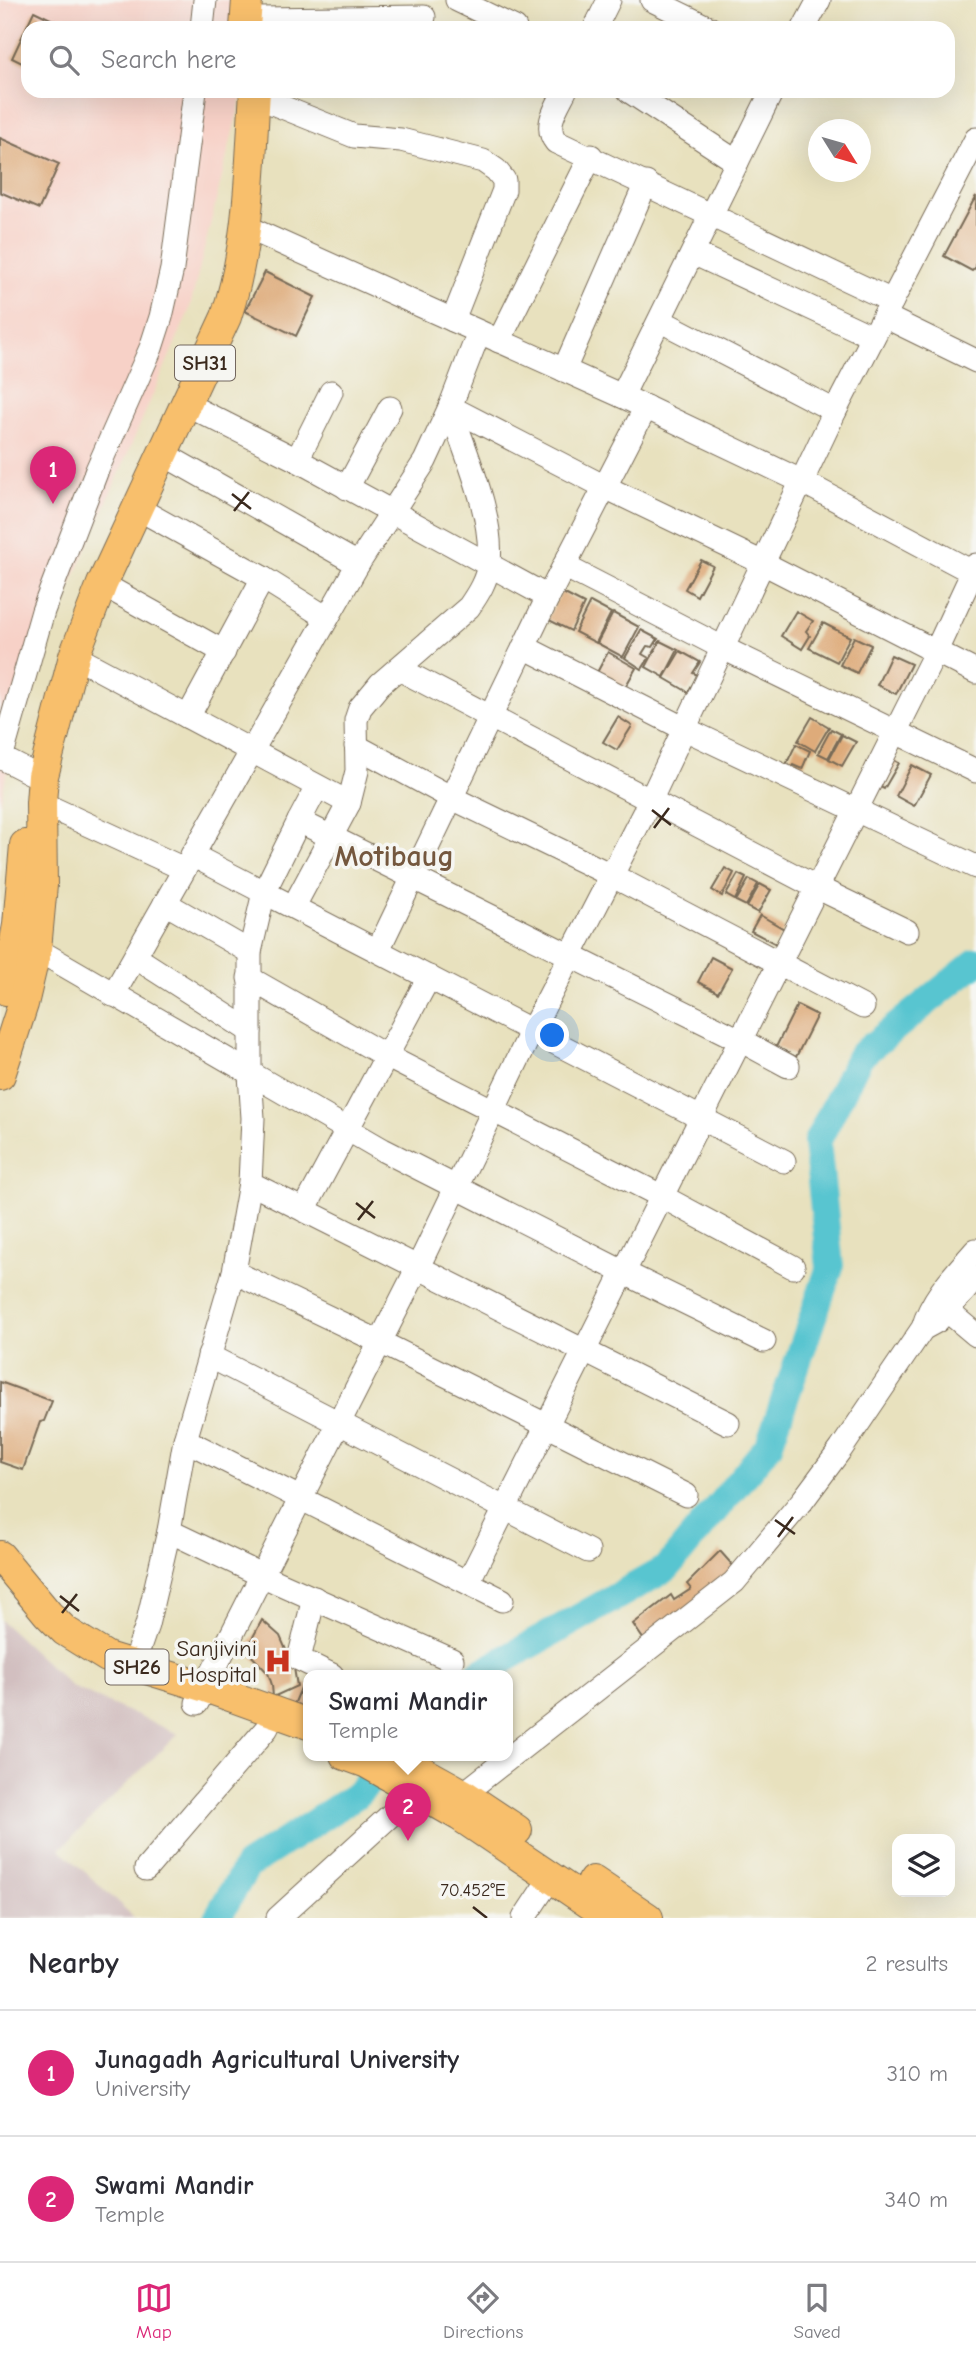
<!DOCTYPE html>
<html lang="en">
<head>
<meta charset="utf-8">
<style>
  :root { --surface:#fff; --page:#f2f2f3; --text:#2b2b33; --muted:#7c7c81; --line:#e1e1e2; --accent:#db2777 }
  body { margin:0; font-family:"Comic Neue",sans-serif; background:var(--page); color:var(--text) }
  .controls { position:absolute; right:21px; bottom:21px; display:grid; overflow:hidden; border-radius:14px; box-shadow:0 7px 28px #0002 }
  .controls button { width:63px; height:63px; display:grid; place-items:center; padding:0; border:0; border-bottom:2px solid var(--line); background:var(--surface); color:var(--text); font:35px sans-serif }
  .compass { position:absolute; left:808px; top:119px; width:63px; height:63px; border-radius:50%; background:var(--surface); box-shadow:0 7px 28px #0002; rotate:127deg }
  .you { position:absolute; left:553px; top:1036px; width:24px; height:24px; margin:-18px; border:5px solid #fff; border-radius:50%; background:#1a73e8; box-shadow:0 0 0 10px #1a73e833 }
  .badge { display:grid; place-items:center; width:46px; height:46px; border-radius:50%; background:var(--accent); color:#fff; font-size:23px; font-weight:700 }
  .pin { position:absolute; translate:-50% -58px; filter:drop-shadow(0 2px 4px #0008) }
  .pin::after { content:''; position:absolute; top:37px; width:24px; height:21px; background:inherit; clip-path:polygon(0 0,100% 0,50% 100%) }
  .popup { position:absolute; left:303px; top:1670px; width:210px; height:91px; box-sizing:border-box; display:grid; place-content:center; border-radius:14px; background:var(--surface); filter:drop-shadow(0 2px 5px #0005); font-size:23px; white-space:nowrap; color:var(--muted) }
  .popup b { font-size:26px; color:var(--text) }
  .popup::after { content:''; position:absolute; left:50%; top:100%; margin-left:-14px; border:14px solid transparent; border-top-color:var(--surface) }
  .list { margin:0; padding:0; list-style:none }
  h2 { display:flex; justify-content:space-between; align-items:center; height:91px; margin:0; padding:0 28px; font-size:30px }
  h2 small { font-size:23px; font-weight:400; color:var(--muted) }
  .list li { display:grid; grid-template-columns:46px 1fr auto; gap:21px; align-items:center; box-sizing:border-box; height:126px; padding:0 28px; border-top:2px solid var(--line) }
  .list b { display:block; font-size:26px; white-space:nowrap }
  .list p { margin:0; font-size:23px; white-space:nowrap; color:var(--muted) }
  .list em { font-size:23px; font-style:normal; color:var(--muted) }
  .icon { flex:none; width:38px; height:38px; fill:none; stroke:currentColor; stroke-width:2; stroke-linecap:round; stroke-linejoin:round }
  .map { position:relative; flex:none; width:976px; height:1918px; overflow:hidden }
  .search { position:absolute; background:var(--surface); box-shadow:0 7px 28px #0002; left:21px; right:21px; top:21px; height:77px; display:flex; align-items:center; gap:18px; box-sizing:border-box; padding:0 24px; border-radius:21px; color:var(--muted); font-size:26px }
  .sheet { height:343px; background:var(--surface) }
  nav { display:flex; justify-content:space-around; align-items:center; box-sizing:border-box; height:98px; border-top:2px solid var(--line); background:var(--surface); font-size:19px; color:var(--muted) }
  nav a { display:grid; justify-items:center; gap:4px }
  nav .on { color:var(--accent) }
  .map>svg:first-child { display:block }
</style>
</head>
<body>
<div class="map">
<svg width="976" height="1918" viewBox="0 0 976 1918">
  <rect width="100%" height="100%" fill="#f6f6f2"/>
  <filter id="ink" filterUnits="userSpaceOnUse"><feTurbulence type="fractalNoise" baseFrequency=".0143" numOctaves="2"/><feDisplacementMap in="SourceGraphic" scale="14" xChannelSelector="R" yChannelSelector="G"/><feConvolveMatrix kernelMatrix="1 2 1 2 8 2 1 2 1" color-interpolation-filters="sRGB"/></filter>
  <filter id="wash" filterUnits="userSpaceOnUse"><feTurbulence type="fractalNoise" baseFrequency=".00686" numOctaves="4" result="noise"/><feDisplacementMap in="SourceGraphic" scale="28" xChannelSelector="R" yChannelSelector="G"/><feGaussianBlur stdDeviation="1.57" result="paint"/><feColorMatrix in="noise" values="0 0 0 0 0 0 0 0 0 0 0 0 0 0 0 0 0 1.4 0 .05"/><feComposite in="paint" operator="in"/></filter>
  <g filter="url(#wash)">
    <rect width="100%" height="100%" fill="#e8e1be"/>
    <polygon fill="#f7d1c7" points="0,0 257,0 258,28 28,28 28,91 243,91 189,311 23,696 0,804"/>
    <polygon fill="#d2bfc0" points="0,1620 72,1687 178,1734 60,1849 135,1918 0,1918"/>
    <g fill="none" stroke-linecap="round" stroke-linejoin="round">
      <g stroke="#58c5d0" stroke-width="28">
        <polyline points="477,1675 667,1568 769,1445 830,1267 817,1142 860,1056 976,962"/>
        <polyline points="217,1918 247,1866 355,1796 396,1755"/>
      </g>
    </g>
    <g id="blocks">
      <g fill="#deab7a">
        <polygon points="34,11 61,24 59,28 28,28 28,66 12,58"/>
        <polygon points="0,138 59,164 39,209 0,192"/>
        <polygon points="976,196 976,267 972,271 944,256"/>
        <polygon points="265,272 315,297 296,336 245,311"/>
        <polygon points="701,560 713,566 697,596 685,589"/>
        <polygon points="561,592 584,604 571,631 547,619"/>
        <polygon points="590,602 611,613 596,643 575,632"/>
        <polygon points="796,611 813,621 806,631 810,636 802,649 781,636"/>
        <polygon points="613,613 639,627 623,657 597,643"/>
        <polygon points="823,623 850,637 837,662 809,648"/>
        <polygon points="641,630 658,639 653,647 647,646 642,654 649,658 642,669 625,658"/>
        <polygon points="854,637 871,645 857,673 840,665"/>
        <polygon points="660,641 678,650 664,677 646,667"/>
        <polygon points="680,651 700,662 693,673 698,675 688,692 664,678"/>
        <polygon points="608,652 636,668 620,696 593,680"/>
        <polygon points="891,655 911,664 896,694 877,685"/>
        <polygon points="618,717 632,726 617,750 603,742"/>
        <polygon points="812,717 829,727 815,751 798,741"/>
        <polygon points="831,729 841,734 828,758 818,753"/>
        <polygon points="842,735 856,742 842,766 829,759"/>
        <polygon points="796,744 810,751 802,769 793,765 789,773 783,771"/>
        <polygon points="885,755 899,763 884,789 870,782"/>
        <polygon points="912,765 931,775 914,806 896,796"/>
        <polygon points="725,868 734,873 722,896 712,890"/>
        <polygon points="738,874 746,878 735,900 726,895"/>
        <polygon points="749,879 758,884 746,906 736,901"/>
        <polygon points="760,884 771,890 758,913 747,907"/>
        <polygon points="760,915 784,929 776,944 751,931"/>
        <polygon points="711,957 732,968 718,993 698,982"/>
        <polygon points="797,1005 817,1015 796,1057 776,1047"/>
        <polygon points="0,1382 52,1401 44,1421 40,1422 23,1470 0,1462"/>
        <polygon points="720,1551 735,1568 646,1643 633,1624 671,1595 674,1600 691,1589 687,1584"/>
        <polygon points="262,1620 280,1636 294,1668 297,1686 273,1697 272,1685 268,1673 246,1650"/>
        <polygon points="303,1683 308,1685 308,1719 291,1712"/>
      </g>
    </g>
  </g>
  <g filter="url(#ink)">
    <use href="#blocks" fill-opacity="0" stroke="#786a56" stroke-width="2"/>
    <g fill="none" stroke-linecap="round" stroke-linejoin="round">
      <defs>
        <g id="minor">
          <polyline points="457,0 515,28"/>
          <polyline points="652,0 709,28"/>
          <polyline points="260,19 424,17"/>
          <polyline points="202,28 205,0"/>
          <polyline points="595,28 609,0"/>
          <polyline points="804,28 819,0"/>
          <path d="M 565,91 C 557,107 543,126 556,142 L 892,301"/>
          <polyline points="629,91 737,162"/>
          <polyline points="255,96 354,136 401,140 483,161 496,170 504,180 504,190 453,320"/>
          <polyline points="246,227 622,396 801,481 976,574"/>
          <polyline points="693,253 873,337"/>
          <polyline points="884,316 976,361"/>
          <polyline points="661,321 835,411"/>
          <polyline points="499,341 591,156"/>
          <polyline points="564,370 646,183"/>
          <polyline points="622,396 772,91"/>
          <polyline points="186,404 297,460 548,597"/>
          <polyline points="450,407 605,487 763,563 976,672"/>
          <polyline points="163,454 358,564"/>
          <polyline points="297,460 331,392"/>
          <polyline points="347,488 390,408"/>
          <polyline points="137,508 263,578 327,618"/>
          <polyline points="564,566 723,648 976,771"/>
          <polyline points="102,584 224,652"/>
          <polyline points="524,647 685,729 976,867"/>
          <polyline points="74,656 349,803"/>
          <polyline points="399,669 816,887 907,931"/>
          <polyline points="188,717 263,578"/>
          <polyline points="356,746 452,798 611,875 863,1007"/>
          <polyline points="0,757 31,773"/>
          <polyline points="1,758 43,611 97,470 151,348 161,317 172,269 195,91"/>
          <polyline points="41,803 184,869"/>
          <polyline points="299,821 740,1040 788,1066"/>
          <polyline points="192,855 784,1161"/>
          <polyline points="165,903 250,952"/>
          <path d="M 294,906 L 349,803 L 357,771 L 356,720 L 360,708 L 380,684 L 469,607 C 478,594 487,580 489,563 C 494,515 465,453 450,407"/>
          <polyline points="36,949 383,1150 623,1272 764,1341"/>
          <polyline points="378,950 548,597 646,407"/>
          <polyline points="135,957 250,1031"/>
          <polyline points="249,978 386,1056 661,1196 793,1267"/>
          <polyline points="113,995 358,564 425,461 450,407 479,332"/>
          <polyline points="250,1183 728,1423"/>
          <polyline points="304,1210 429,977"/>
          <polyline points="234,1272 380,1342 686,1495"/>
          <polyline points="938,1303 976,1335"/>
          <polyline points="926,1327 937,1321 976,1278"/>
          <polyline points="209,1356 588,1551"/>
          <polyline points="185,1440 502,1600"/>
          <polyline points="169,1531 261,1575 452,1660"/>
          <polyline points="468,1582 936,651 976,565"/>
          <polyline points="314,1598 299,1659 332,1675"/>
          <polyline points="133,1666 147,1625 169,1531 185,1440 234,1272 250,1183 253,1118 250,1075 250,952 264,892 299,821 317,787"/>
          <polyline points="197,1703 418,1267 532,1030 650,801 835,411 976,139"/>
          <path d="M 463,1794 L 734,1582 L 803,1500 L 841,1449 L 923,1328 C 932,1297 955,1274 976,1250"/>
          <polyline points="146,1869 267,1728"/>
          <polyline points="278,1918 428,1781"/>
          <polyline points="524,1918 551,1877"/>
        </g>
        <g id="major">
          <polyline points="245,28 247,0"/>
          <polyline points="6,990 18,925 25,845"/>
          <path d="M 0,1075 L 23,1004 L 36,949 L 42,885 L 41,803 L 43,776 L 74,656 L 102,584 L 226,317 C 250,244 250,168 255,91"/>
          <polyline points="0,1556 48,1614 65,1631 107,1657 205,1687 308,1724"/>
          <polyline points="345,1755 367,1763 460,1816 611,1918"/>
          <polyline points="416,1768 463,1794 517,1830"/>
          <polyline points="593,1881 648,1918"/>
        </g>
      </defs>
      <use href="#minor" stroke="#786a56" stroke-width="25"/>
      <use href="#major" stroke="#786a56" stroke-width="32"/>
      <use href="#minor" stroke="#fff" stroke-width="23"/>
      <use href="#major" stroke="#f8bf6c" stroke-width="30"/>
    </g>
  </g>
  <path fill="none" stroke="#3b2a1e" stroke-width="2.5" d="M 232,494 L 251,509M 234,511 L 249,492M 652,810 L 671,825M 654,828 L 669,808M 356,1203 L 375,1218M 358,1220 L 373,1201M 775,1520 L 795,1534M 778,1537 L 793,1517M 60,1596 L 79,1611M 62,1613 L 77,1594M 473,1907 L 487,1918"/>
  <defs>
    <symbol id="hospital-bare" viewBox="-9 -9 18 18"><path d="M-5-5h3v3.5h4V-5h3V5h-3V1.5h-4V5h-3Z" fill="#c8321e" stroke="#f6f6f2" stroke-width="2.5" paint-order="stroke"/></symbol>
  </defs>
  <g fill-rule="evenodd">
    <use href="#hospital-bare" x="259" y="1642" width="38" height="38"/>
  </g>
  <g text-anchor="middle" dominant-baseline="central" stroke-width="7" stroke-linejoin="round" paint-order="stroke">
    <g fill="#f6f6f2" stroke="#73675e" stroke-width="2">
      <rect x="175" y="345.5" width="60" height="35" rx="5"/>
      <rect x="105.5" y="1649.5" width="63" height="35" rx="5"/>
    </g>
    <g font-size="21" font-weight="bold" fill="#3b2a1e">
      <text x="205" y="363">SH31</text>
      <text x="137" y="1667">SH26</text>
    </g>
    <g font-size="23" fill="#3b2a1e" stroke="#f6f6f2" text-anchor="end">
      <text x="257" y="1648">Sanjivini<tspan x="257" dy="26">Hospital</tspan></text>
    </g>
    <g font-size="30" font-weight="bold" fill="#74573e" stroke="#f6f6f2">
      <text x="394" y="856">Motibaug</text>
    </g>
  </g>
  <g font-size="18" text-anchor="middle" fill="#3b2a1e" stroke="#f6f6f2" stroke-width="7" stroke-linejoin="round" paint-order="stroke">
    <text x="473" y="1896">70.452°E</text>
  </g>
</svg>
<div class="controls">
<button><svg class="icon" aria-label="layers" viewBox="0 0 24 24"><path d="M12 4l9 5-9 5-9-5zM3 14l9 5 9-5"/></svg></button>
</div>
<svg class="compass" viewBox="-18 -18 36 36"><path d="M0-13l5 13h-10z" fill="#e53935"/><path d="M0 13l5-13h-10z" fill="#7c7c81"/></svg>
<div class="you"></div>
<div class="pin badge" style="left:53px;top:504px">1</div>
<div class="pin badge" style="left:408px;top:1841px">2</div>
<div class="popup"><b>Swami Mandir</b>Temple</div>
<div class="search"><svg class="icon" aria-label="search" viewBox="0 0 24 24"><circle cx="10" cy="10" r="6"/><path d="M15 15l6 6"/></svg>Search here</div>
</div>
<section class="sheet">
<h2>Nearby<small>2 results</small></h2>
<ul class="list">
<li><span class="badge">1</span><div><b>Junagadh Agricultural University</b><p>University</p></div><em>310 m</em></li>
<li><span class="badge">2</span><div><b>Swami Mandir</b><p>Temple</p></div><em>340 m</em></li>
</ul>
</section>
<nav>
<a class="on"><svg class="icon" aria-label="map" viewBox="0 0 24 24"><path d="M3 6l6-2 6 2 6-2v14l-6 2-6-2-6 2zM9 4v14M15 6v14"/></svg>Map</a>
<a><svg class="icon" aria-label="directions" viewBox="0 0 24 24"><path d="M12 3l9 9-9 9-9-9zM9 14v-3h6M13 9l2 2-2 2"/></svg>Directions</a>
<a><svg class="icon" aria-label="saved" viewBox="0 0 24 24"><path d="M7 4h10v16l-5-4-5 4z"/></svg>Saved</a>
</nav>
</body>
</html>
